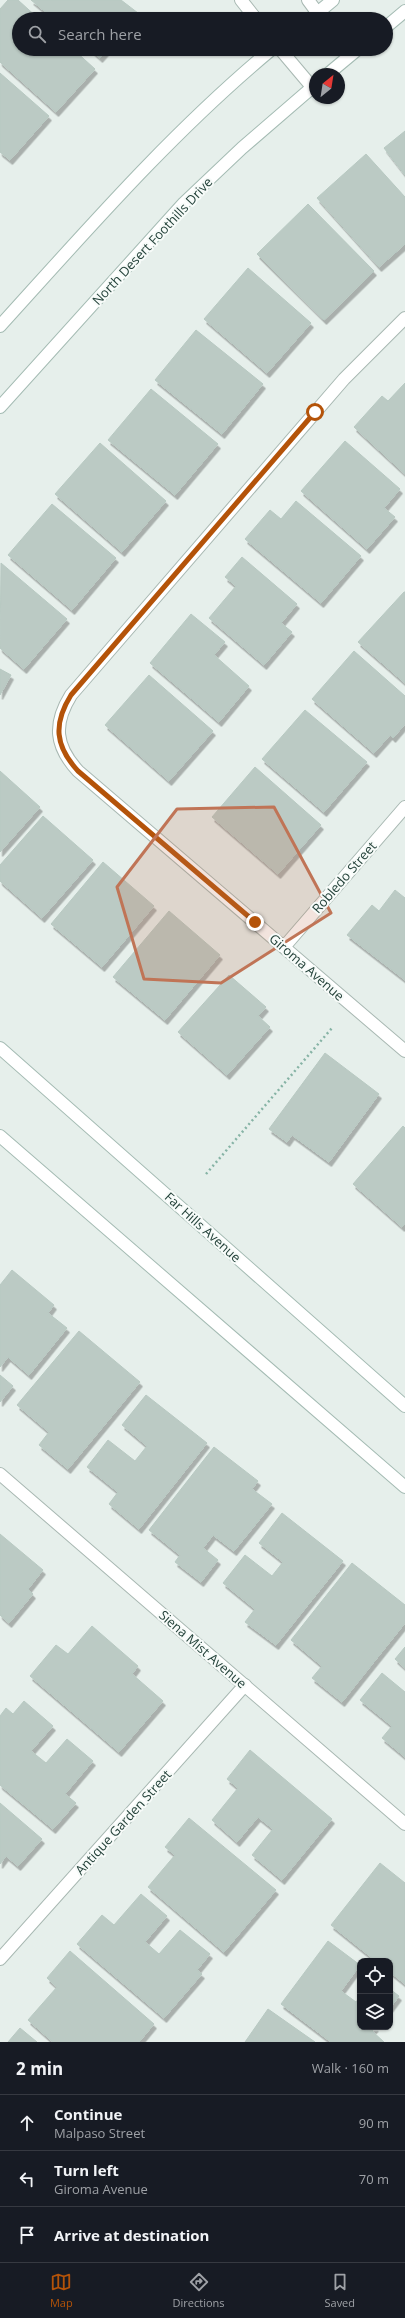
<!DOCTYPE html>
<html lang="en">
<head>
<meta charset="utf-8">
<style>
  :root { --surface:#171b24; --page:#20242c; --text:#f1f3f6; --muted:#9ea1a6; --line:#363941; --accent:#b45309 }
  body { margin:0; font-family:"Open Sans",sans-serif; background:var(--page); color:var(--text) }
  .controls { position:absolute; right:12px; bottom:12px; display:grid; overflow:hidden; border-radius:8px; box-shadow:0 1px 3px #0004 }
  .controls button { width:36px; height:36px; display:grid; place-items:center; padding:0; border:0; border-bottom:1px solid var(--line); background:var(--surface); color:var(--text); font:20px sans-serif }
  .compass { position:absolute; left:309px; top:68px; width:36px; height:36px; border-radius:50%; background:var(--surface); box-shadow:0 1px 3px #0004; rotate:30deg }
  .stop { position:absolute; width:12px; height:12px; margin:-9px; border:3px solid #b45309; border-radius:50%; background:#fff }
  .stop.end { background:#b45309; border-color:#fff; box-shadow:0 1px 4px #0008 }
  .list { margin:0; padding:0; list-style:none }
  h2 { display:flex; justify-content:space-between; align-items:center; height:52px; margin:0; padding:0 16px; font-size:17px }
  h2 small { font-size:13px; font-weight:400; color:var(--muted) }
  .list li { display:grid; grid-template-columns:26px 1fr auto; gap:12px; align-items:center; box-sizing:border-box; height:56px; padding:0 16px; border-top:1px solid var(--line) }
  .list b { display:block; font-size:15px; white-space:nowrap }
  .list p { margin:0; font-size:13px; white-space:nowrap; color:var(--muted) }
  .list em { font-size:13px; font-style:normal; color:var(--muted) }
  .icon { flex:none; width:22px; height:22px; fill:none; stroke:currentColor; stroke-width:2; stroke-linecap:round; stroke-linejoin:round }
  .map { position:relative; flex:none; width:405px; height:2042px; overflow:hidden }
  .search { position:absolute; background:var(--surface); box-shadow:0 1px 3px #0004; left:12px; right:12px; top:12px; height:44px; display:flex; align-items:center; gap:10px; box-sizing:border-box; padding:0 14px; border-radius:22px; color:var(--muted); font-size:15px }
  .sheet { height:220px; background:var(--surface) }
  nav { display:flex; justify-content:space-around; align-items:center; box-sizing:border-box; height:56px; border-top:1px solid var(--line); background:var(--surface); font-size:11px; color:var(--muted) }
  nav a { display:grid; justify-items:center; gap:2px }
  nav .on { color:var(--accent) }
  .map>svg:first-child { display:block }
</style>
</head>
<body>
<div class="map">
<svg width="405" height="2042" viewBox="0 0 405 2042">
  <defs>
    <filter id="shadow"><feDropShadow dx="2.5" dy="4.5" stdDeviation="0" flood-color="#0004"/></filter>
  </defs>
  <rect width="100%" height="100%" fill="#e6efeb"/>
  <g fill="#bbcac4" stroke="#b8c9c2" filter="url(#shadow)">
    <polygon points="8,0 18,0 39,19 19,19 19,49 73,49 95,69 56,112 0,62 0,9"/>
    <polygon points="31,0 121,0 138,13 133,19 54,19"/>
    <polygon points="90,49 108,49 100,58"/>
    <polygon points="0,73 49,116 10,160 0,152"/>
    <polygon points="405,131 405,175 384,148"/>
    <polygon points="366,154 405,197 405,244 379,267 317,198"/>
    <polygon points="308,204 374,271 324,320 257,254"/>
    <polygon points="248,268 311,323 267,373 204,319"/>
    <polygon points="196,330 263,384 222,434 155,380"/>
    <polygon points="405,383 405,474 354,427 382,396 388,401"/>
    <polygon points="151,389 218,444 175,495 108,440"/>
    <polygon points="345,441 400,489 384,508 395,517 367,549 301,491"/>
    <polygon points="100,443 166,501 122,552 55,494"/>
    <polygon points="296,501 361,556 321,603 245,539 270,510 281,519"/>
    <polygon points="52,504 116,558 72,610 8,555"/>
    <polygon points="242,557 297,604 281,623 292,632 264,665 209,618 236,586 225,577"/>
    <polygon points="1,563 67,619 24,669 0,648"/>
    <polygon points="404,592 405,592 405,683 358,642"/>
    <polygon points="191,614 225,642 214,655 249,686 219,722 150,663"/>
    <polygon points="354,651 405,696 405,724 393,738 390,735 374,753 312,699"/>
    <polygon points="0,669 11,675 0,695"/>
    <polygon points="149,675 213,731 169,781 105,725"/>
    <polygon points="305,710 367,762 324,812 262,759"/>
    <polygon points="255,767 321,825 278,874 212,817"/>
    <polygon points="0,771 40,807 0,852"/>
    <polygon points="43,816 93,860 42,918 0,881 0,865"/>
    <polygon points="103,862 154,906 102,967 51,924"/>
    <polygon points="395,890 405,898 405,980 347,935 372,905 379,911"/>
    <polygon points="169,911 220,955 165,1020 113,977"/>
    <polygon points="229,975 266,1007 258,1016 270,1027 227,1075 178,1032"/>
    <polygon points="325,1053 379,1094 329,1162 292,1135 287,1142 269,1129"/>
    <polygon points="403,1126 405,1128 405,1224 402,1227 353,1184"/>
    <polygon points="12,1270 54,1305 48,1313 67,1328 29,1375 8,1357 0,1367 0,1285"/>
    <polygon points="79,1331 140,1382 68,1469 39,1445 49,1432 17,1405"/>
    <polygon points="0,1375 13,1386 0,1402"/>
    <polygon points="146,1395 207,1443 139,1529 109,1504 118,1492 87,1467 108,1440 135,1461 147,1446 122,1425"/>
    <polygon points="214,1447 258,1481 252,1489 272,1504 234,1551 213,1535 203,1548 218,1560 201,1582 175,1562 180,1555 149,1530"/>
    <polygon points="282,1513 343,1561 276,1645 245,1622 255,1609 223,1583 245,1555 272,1576 283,1562 259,1543"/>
    <polygon points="0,1534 43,1570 28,1589 33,1594 9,1623 0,1615"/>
    <polygon points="352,1563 405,1605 405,1623 342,1702 312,1678 322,1666 291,1640"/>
    <polygon points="92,1626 138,1666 132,1674 163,1701 119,1752 30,1676 56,1645 68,1654"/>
    <polygon points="405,1647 405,1668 395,1659"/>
    <polygon points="382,1673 405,1692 405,1757 382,1738 392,1726 360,1700"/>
    <polygon points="24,1701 53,1726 31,1751 46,1763 67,1739 93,1761 65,1794 76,1803 53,1829 0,1785 0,1716 6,1708 13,1714"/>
    <polygon points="250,1750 332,1819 282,1880 252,1855 273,1829 258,1817 237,1842 212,1820 238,1788 227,1779"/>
    <polygon points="0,1803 42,1839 18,1866 6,1856 0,1864"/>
    <polygon points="189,1818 276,1890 224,1952 148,1887 175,1855 165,1847"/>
    <polygon points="380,1863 405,1883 405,1984 390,1972 390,1961 376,1961 331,1925"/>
    <polygon points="141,1894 167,1916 145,1942 159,1954 180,1930 210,1954 197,1970 202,1974 164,2018 77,1944 102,1915 114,1925"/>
    <polygon points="328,1941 360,1965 341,1991 356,2002 360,1997 360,2027 376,2027 372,2031 384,2042 331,2042 281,2004"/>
    <polygon points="70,1951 154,2024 139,2042 53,2042 28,2020 57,1987 47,1978"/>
    <polygon points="390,1989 399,1996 390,2008"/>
    <polygon points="268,2009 315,2042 245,2042"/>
    <polygon points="20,2028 37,2042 8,2042"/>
  </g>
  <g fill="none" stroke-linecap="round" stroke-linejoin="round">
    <defs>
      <g id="minor">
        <polyline points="241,0 256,19"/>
        <polyline points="308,0 322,19"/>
        <polyline points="280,49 312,87"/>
        <path d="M 405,318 L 344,379 L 71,695 C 53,724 55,746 78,771 L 405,1051"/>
        <polyline points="284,947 405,807"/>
        <polyline points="0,1474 405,1824"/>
        <polyline points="0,1959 245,1685"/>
      </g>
      <g id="secondary">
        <polyline points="310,19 333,0"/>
        <polyline points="386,27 405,11"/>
        <polyline points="328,74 358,49"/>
        <path d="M 0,326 C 87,230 172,132 272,49"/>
        <polyline points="0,407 184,203 242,148 315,85"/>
        <polyline points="0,1048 405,1406"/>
        <polyline points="0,1136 405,1487"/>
      </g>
    </defs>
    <use href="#minor" stroke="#a8b8b2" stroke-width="14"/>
    <use href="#secondary" stroke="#a4bbb3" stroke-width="14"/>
    <polyline stroke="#86b3a5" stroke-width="2.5" stroke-dasharray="2 3" stroke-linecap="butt" points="206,1174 332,1028"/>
    <use href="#minor" stroke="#fff" stroke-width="12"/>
    <use href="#secondary" stroke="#fff" stroke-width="12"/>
  </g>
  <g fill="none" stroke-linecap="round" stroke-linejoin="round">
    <path stroke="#b45309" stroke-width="5" d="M 255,922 L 78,771 C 55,746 53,724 71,695 L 315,412"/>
  </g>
  <path fill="#c07456" fill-opacity="0.2" stroke="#c07456" stroke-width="3" stroke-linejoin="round" d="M 274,807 L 331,913 L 221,983 L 144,979 L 117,887 L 177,809 Z"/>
  <g text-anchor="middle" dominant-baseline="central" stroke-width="4" stroke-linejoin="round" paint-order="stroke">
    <g font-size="13" fill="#24423a" stroke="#f7fbf9">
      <text transform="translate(152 241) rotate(-47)">North Desert Foothills Drive</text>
      <text transform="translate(344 877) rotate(-49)">Robledo Street</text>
      <text transform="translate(307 967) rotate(41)">Giroma Avenue</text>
      <text transform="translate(203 1227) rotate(42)">Far Hills Avenue</text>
      <text transform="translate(203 1649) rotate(41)">Siena Mist Avenue</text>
      <text transform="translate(123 1822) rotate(-48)">Antique Garden Street</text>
    </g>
  </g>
</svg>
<div class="controls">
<button><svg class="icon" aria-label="locate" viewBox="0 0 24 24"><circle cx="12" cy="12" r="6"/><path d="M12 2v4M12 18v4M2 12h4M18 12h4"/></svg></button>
<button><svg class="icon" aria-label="layers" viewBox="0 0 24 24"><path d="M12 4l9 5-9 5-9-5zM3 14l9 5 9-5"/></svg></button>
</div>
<svg class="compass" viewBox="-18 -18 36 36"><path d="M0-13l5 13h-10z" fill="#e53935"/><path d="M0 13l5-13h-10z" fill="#9ea1a6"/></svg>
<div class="stop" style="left:315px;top:412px"></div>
<div class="stop end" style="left:255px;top:922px"></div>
<div class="search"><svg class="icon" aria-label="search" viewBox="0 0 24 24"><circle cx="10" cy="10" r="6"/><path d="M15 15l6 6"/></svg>Search here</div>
</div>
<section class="sheet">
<h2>2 min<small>Walk · 160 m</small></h2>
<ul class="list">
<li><svg class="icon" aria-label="ahead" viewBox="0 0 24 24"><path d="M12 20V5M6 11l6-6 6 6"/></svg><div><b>Continue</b><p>Malpaso Street</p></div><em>90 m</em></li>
<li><svg class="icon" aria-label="left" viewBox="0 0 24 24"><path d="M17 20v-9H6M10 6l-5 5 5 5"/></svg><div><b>Turn left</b><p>Giroma Avenue</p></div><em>70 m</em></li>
<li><svg class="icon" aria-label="arrive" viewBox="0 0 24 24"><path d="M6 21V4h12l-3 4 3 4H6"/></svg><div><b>Arrive at destination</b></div></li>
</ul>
</section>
<nav>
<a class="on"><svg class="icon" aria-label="map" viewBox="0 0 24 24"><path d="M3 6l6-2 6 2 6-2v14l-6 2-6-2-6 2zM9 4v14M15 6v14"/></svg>Map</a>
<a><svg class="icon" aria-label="directions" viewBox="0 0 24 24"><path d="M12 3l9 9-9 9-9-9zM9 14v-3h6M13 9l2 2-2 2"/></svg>Directions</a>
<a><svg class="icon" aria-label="saved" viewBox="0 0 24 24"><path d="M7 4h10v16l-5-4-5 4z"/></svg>Saved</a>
</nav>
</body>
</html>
